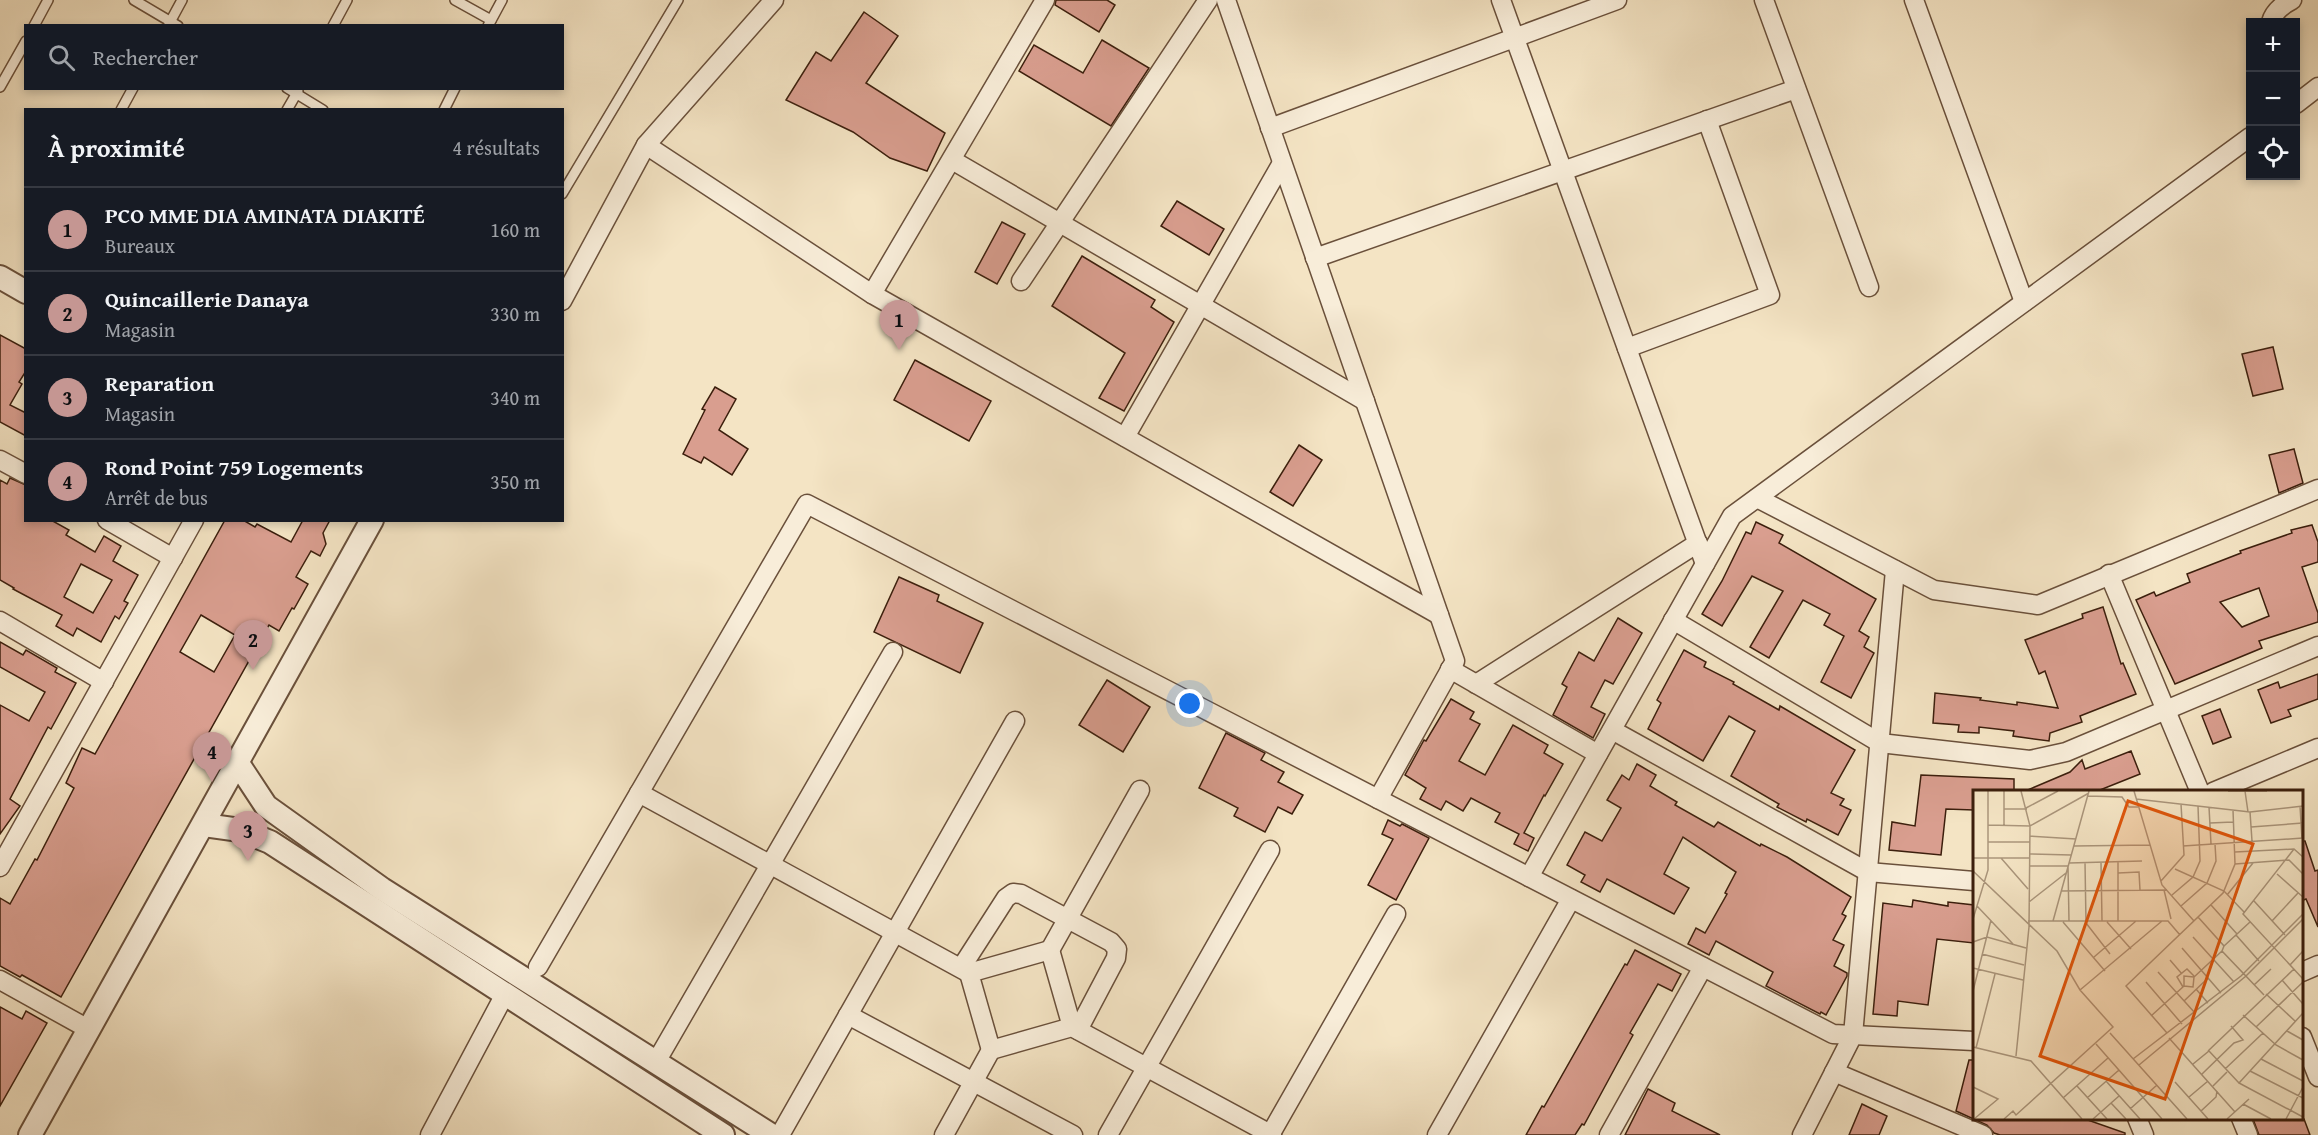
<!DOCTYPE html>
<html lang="fr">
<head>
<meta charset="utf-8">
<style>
  :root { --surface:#171b24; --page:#242831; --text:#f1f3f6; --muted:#9ea1a6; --line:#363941; --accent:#c59692 }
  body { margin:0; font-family:"Gentium Book Plus",serif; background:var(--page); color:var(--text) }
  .controls { position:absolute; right:18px; top:18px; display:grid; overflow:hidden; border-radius:0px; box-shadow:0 3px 9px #0003 }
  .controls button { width:54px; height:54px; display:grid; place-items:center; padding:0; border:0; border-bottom:2px solid var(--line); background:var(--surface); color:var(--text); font:30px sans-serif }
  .you { position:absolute; left:1190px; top:704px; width:21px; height:21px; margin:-15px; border:4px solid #fff; border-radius:50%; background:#1a73e8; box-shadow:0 0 0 9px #1a73e833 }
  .badge { display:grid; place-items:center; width:39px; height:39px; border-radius:50%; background:var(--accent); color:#111; font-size:20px; font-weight:700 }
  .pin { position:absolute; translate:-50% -50px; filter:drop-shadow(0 2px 3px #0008) }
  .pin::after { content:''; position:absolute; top:32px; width:21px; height:18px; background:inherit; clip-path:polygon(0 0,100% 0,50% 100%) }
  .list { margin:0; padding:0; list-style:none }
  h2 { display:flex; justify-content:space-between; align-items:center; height:78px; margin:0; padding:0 24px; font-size:26px }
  h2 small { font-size:20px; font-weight:400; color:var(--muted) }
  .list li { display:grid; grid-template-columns:39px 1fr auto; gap:18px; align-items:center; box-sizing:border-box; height:84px; padding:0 24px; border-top:2px solid var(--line) }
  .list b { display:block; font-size:22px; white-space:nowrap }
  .list p { margin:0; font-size:20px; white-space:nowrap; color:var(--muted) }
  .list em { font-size:20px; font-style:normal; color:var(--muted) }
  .icon { flex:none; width:33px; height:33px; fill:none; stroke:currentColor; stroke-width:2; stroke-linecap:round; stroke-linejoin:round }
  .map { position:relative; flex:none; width:2318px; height:1135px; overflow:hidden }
  .search { position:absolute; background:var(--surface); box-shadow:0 3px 9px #0003; left:24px; top:24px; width:540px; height:66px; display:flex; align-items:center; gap:15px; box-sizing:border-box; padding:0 21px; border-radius:0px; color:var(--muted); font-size:22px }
  .panel { position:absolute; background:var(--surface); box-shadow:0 3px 9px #0003; left:24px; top:108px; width:540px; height:414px; border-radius:0px }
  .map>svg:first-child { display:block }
</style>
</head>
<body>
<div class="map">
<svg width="2318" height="1135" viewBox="0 0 2318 1135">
  <rect width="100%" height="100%" fill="#f4e4c4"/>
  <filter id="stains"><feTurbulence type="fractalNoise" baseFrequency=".00333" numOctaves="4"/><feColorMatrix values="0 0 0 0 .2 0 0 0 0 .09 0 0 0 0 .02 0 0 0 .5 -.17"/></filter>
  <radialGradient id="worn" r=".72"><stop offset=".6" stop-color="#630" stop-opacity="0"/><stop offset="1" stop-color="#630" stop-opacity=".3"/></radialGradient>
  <g fill="#d99e8f" stroke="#3c1f0d" stroke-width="1.5" fill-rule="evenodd">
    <polygon points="1056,0 1107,0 1115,5 1099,32 1055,5"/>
    <polygon points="864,12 898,36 866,83 945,133 927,171 890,158 853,132 786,100 816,52 831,61"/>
    <polygon points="1102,40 1149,68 1111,126 1019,71 1034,45 1083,73"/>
    <polygon points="1177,201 1224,229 1209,255 1161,226"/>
    <polygon points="1002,222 1025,234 997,284 975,272"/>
    <polygon points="1082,256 1155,300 1151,307 1174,322 1124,411 1099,398 1125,353 1052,306"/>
    <polygon points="0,335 26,349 26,371 19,382 22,384 10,405 26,413 26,436 0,422"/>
    <polygon points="2273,347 2283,389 2253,396 2242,354"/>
    <polygon points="915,360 991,401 969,441 894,400"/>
    <polygon points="715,387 736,399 719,430 748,449 732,475 704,457 701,463 683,454 705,410 702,409"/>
    <polygon points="1299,445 1322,460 1293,506 1270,492"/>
    <polygon points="2294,449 2303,483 2279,493 2269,455"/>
    <path d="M 10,478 L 26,485 L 26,520 L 51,520 L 69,530 L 66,535 L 95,552 L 104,536 L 121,546 L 113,561 L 138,575 L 124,601 L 128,603 L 119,619 L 115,616 L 101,642 L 77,628 L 73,636 L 56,626 L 62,615 L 13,589 L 14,588 L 0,580 L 0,480 L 7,484 ZM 81,564 L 112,580 L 93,613 L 64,597 Z"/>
    <path d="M 225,520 L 243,520 L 255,527 L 257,524 L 291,542 L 303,520 L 330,520 L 323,533 L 326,544 L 320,556 L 311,551 L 296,577 L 308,584 L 294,609 L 292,608 L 279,631 L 269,625 L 61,997 L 22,975 L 20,977 L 0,966 L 0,898 L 10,904 L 35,859 L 37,860 L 74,788 L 66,783 L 82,748 L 95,754 ZM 201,615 L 235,635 L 214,672 L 180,652 Z"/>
    <polygon points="1756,522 1783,535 1779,543 1876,599 1859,631 1869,637 1864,647 1874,653 1851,698 1821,682 1844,636 1824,625 1830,614 1803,600 1769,658 1750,647 1783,591 1752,576 1722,626 1702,614 1722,581 1746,532 1751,534"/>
    <path d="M 2312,525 L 2318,542 L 2318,562 L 2302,567 L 2318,613 L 2318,622 L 2259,641 L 2262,648 L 2175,684 L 2136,600 L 2154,592 L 2156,596 L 2190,582 L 2187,574 L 2241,553 L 2240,551 L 2292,533 L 2291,530 ZM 2259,588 L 2269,616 L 2242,627 L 2220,602 Z"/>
    <polygon points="899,577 939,595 937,601 983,623 960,673 874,632"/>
    <polygon points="2103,607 2121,664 2123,663 2136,694 2080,716 2082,722 2050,733 2049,741 2013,736 2014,731 1979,727 1979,733 1958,732 1959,725 1933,723 1935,693 1981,698 1980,700 2017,705 2017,702 2058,708 2045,671 2039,674 2025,640 2083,618 2082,614"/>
    <polygon points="1618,618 1642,633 1613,684 1605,680 1591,707 1605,714 1593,738 1553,715 1567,687 1562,684 1579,652 1594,661"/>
    <polygon points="0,642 23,655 26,650 57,668 55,672 76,683 51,729 48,727 10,799 20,806 0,834 0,705 29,721 45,692 0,667"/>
    <polygon points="1684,650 1706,662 1704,667 1734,682 1733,684 1779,710 1780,706 1855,750 1831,793 1844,799 1840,805 1851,810 1838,835 1807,819 1806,822 1777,807 1779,804 1731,776 1755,731 1729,716 1703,761 1648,729 1661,703 1657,700"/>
    <polygon points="2318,674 2318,699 2288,710 2291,716 2271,723 2258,690 2278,682 2280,688"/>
    <polygon points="1107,680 1150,707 1123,752 1079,725"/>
    <polygon points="1451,699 1474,712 1470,719 1480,724 1459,761 1485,775 1513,725 1548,745 1544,753 1563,764 1545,796 1544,795 1524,833 1534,838 1528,851 1514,844 1519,834 1495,822 1500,813 1471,798 1463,811 1446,801 1441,810 1420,799 1426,788 1405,775 1424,740 1426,741"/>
    <polygon points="2220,709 2231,737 2213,744 2202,716"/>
    <polygon points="1226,733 1265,753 1261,760 1284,772 1278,782 1303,795 1292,814 1278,807 1265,832 1234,816 1238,808 1199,788"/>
    <polygon points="2131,751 2140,774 2095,792 2023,792 2070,772 2082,760 2085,769"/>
    <polygon points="1637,764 1656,775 1650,786 1677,802 1675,805 1714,827 1718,822 1760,846 1761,844 1787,857 1851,897 1842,914 1846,916 1833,940 1844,945 1834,966 1847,973 1847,976 1826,1015 1821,1012 1820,1014 1766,986 1773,972 1716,941 1709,955 1688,944 1696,928 1705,933 1727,894 1725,893 1736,872 1683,837 1664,874 1689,888 1674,914 1607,879 1600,892 1581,882 1585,875 1567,865 1585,832 1602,841 1621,808 1607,800 1622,775 1629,780"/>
    <polygon points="1921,775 2014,779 2014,792 1974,792 1974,810 1946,809 1941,855 1889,850 1892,822 1915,826"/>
    <polygon points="1388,820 1400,826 1402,824 1429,838 1396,900 1368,885 1393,839 1382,834"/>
    <polygon points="2301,841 2305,841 2315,871 2318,870 2318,927 2306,899 2301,901"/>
    <polygon points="1913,900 1948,906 1948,902 1974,905 1974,943 1937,939 1928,1005 1898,1001 1897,1016 1873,1014 1883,903 1912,907"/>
    <polygon points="1635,950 1681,974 1672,991 1658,984 1630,1033 1633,1035 1616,1066 1584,1125 1582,1124 1575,1135 1526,1135 1542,1106 1544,1107 1625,964 1627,965"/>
    <polygon points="0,1007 22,1019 26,1011 47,1023 0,1106"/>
    <polygon points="1969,1060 1974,1060 1974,1119 2085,1119 2125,1133 2125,1135 2000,1135 1994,1133 1987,1125 1956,1111"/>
    <polygon points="1648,1089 1675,1103 1672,1111 1720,1135 1625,1135"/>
    <polygon points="1862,1104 1887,1116 1879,1135 1849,1135"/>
    <polygon points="2253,1119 2304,1119 2310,1135 2259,1135"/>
  </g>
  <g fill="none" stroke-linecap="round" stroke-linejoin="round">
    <defs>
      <g id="service">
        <polyline points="134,0 178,26"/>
        <polyline points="455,0 491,20"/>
        <polyline points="169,24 182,0"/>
        <polyline points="34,26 48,0"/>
        <polyline points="333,26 347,0"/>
        <polyline points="488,26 502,0"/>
        <polyline points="0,87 26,41"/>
        <polyline points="287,88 323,110"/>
        <polyline points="121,110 133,88"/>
        <polyline points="287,110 298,91"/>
        <polyline points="444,110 455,88"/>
        <polyline points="562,194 678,0"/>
      </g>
      <g id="minor">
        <polyline points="1226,0 1455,661 1378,799"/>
        <polyline points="1501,0 1705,564"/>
        <polyline points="1764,0 1869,287"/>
        <polyline points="1914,0 2024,302"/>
        <path d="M 2271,22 C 2274,11 2282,5 2292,0"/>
        <polyline points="2296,104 2318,87"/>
        <polyline points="1270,128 1617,0"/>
        <polyline points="646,145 872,294 1439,615"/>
        <polyline points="952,160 1365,401"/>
        <polyline points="1315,258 1796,89"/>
        <polyline points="1021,281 1208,0"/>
        <polyline points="872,294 1045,0"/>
        <polyline points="562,301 646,145 774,0"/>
        <polyline points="1627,348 1770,295 1707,120"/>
        <polyline points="1125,437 1282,163"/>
        <polyline points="0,460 26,474"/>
        <polyline points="1757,498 1934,590 2038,605 2318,489"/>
        <polyline points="107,520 173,558"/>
        <polyline points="2109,574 2200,792"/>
        <polyline points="1673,620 1880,743 2030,760 2066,752 2318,646"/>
        <polyline points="0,621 104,682"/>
        <polyline points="1450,669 1598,754"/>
        <polyline points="1476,684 1698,543"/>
        <polyline points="1612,730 1868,872 1974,881"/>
        <polyline points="2213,792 2318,748"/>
        <polyline points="639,793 969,973"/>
        <polyline points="0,867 194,520"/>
        <polyline points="1529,877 1732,516 2250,137"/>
        <polyline points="1050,950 1140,790"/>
        <polyline points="538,967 807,504 1833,1034 1974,1041"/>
        <polyline points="961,968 1006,898 1013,893 1021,894 1111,942 1117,949 1116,958 1078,1030"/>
        <polyline points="2302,972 2318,965"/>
        <polyline points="0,980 90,1030"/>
        <polyline points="848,1015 1073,1135"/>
        <polyline points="1072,1027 991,1050 969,973 1050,950 1072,1027 1272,1135"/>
        <polyline points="2302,1037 2318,1077"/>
        <polyline points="656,1062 893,652"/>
        <polyline points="1834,1072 1983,1135"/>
        <polyline points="2137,1118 2144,1135"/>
        <polyline points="2241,1118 2248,1135"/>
        <polyline points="430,1135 505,994"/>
        <polyline points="780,1135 1015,721"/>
        <polyline points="944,1135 991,1050"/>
        <polyline points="1108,1135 1270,850"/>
        <polyline points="1270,1135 1396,914"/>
        <polyline points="1437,1135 1571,899"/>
        <polyline points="1609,1135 1703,967"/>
        <polyline points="1802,1135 1853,1035 1895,570"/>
      </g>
      <g id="tertiary">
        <polyline points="0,277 26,292"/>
        <polyline points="237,762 266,806 382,889 771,1135"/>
        <polyline points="204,825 240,830 270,842 723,1135"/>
        <polyline points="30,1135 372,520"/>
      </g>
    </defs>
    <use href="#service" stroke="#6a503b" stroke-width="12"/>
    <use href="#minor" stroke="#6a503b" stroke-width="21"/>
    <use href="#tertiary" stroke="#6a503b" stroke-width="26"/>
    <use href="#service" stroke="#f8edd9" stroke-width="9"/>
    <use href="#minor" stroke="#f8edd9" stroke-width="18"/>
    <use href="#tertiary" stroke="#f8edd9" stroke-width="22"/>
  </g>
  <g transform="translate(1973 790)">
    <rect width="330" height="330" fill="#f4e4c4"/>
    <path fill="none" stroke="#aa957b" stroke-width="1.5" d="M 161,1 L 189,95 L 221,131M 255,1 L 294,1M 272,1 L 275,22M 115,6 L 149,7 L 156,17 L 165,17M 163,9 L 277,22 L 330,16M 327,16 L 329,49M 236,17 L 238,54M 53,18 L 85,1M 31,19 L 54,19M 277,22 L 279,51M 237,33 L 260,32M 15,35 L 57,36 L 116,3M 31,36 L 31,1M 278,37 L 330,33M 57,46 L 103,49M 15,52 L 57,52M 101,56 L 177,55M 210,56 L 330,48M 321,59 L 270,124 L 330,189M 262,62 L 321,59 L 330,67M 57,64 L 98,65M 0,68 L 56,68M 28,68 L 55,99M 112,72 L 113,133 L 137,164M 128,72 L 129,131M 145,72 L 145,131M 96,73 L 169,71M 262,74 L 316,70 L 330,84M 56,76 L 95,76 L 96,131M 202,79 L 251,101 L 271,122M 0,81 L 84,161 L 107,200 L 140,237 L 43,325 L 40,321 L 31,329M 145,83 L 166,82 L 167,100M 304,84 L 330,107M 188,91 L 211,65 L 208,14M 191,100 L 198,129M 88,101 L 194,100M 199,105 L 220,87 L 227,71 L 225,16M 254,105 L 280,73M 281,111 L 312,145M 56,112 L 93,83M 238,115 L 264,144M 4,116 L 40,154M 208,116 L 234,93 L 243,71 L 242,54M 225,127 L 251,156 L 249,161 L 291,205M 0,129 L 15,80 L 15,1M 55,131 L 195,131 L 207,145M 80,131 L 116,1M 299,131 L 325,103M 90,132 L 132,181M 134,132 L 158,159M 263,145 L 286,171M 220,147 L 261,192M 0,152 L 14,147 L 53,158M 251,156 L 277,132M 209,158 L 248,203M 9,164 L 51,175M 121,167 L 163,131M 197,170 L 209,184M 317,175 L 330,161M 0,178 L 50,190M 185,182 L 222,223M 221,187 L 211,186 L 211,196 L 220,197 L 221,187 L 249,161M 309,190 L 330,214M 173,192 L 209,234M 281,195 L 298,179M 210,197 L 204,187 L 214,179 L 221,186M 223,199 L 235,213M 107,200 L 189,131M 0,201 L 18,130M 293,204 L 322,231M 211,211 L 235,188M 330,223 L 266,293 L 330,327M 270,225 L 303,255 L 330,270M 178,226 L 211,196M 283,237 L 330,192M 314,241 L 330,250M 137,243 L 214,329M 194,243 L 153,196 L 250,103 L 262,74 L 260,20M 196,248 L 262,322M 123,254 L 189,329M 0,257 L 58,271 L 109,329M 3,258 L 22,184M 235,261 L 321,179M 43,266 L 56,137 L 57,36 L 48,1M 160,269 L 268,186 L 330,124M 288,269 L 330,291M 220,274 L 236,261 L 266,293M 166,275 L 273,186 L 330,129M 252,279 L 290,243M 277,281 L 330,308M 229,284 L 261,253 L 270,250 L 258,236M 133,291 L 167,329M 202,292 L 228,321M 104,296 L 134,329M 240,296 L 254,282M 0,297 L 25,309 L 1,329M 216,307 L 235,291M 90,308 L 135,268M 114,308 L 146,280M 138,313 L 153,329M 270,314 L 298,329M 157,319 L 184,295M 120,329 L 146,306M 235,329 L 228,321 L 243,307 L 244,301M 254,329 L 276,309M 313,329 L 330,297"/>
    <path fill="#df560c" fill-opacity="0.15" stroke="#df560c" stroke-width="3" d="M 155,11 L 280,54 L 192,309 L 67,266 Z"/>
    <rect width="330" height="330" fill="none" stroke="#3c1f0d" stroke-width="3"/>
  </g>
  <rect width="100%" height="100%" filter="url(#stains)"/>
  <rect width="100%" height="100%" fill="url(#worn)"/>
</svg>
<div class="controls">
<button>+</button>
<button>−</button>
<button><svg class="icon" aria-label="locate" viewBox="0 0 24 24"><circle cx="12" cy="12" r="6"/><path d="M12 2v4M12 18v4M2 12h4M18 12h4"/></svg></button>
</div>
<div class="you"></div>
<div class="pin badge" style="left:899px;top:350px">1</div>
<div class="pin badge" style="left:253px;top:670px">2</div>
<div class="pin badge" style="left:248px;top:861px">3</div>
<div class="pin badge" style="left:212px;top:782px">4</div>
<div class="search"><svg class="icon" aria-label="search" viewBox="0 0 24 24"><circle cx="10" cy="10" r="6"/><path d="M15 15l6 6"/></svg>Rechercher</div>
<section class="panel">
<h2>À proximité<small>4 résultats</small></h2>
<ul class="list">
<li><span class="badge">1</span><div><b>PCO MME DIA AMINATA DIAKITÉ</b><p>Bureaux</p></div><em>160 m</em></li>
<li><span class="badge">2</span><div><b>Quincaillerie Danaya</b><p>Magasin</p></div><em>330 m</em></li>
<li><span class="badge">3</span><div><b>Reparation</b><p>Magasin</p></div><em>340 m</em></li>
<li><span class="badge">4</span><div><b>Rond Point 759 Logements</b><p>Arrêt de bus</p></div><em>350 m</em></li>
</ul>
</section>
</div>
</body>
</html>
